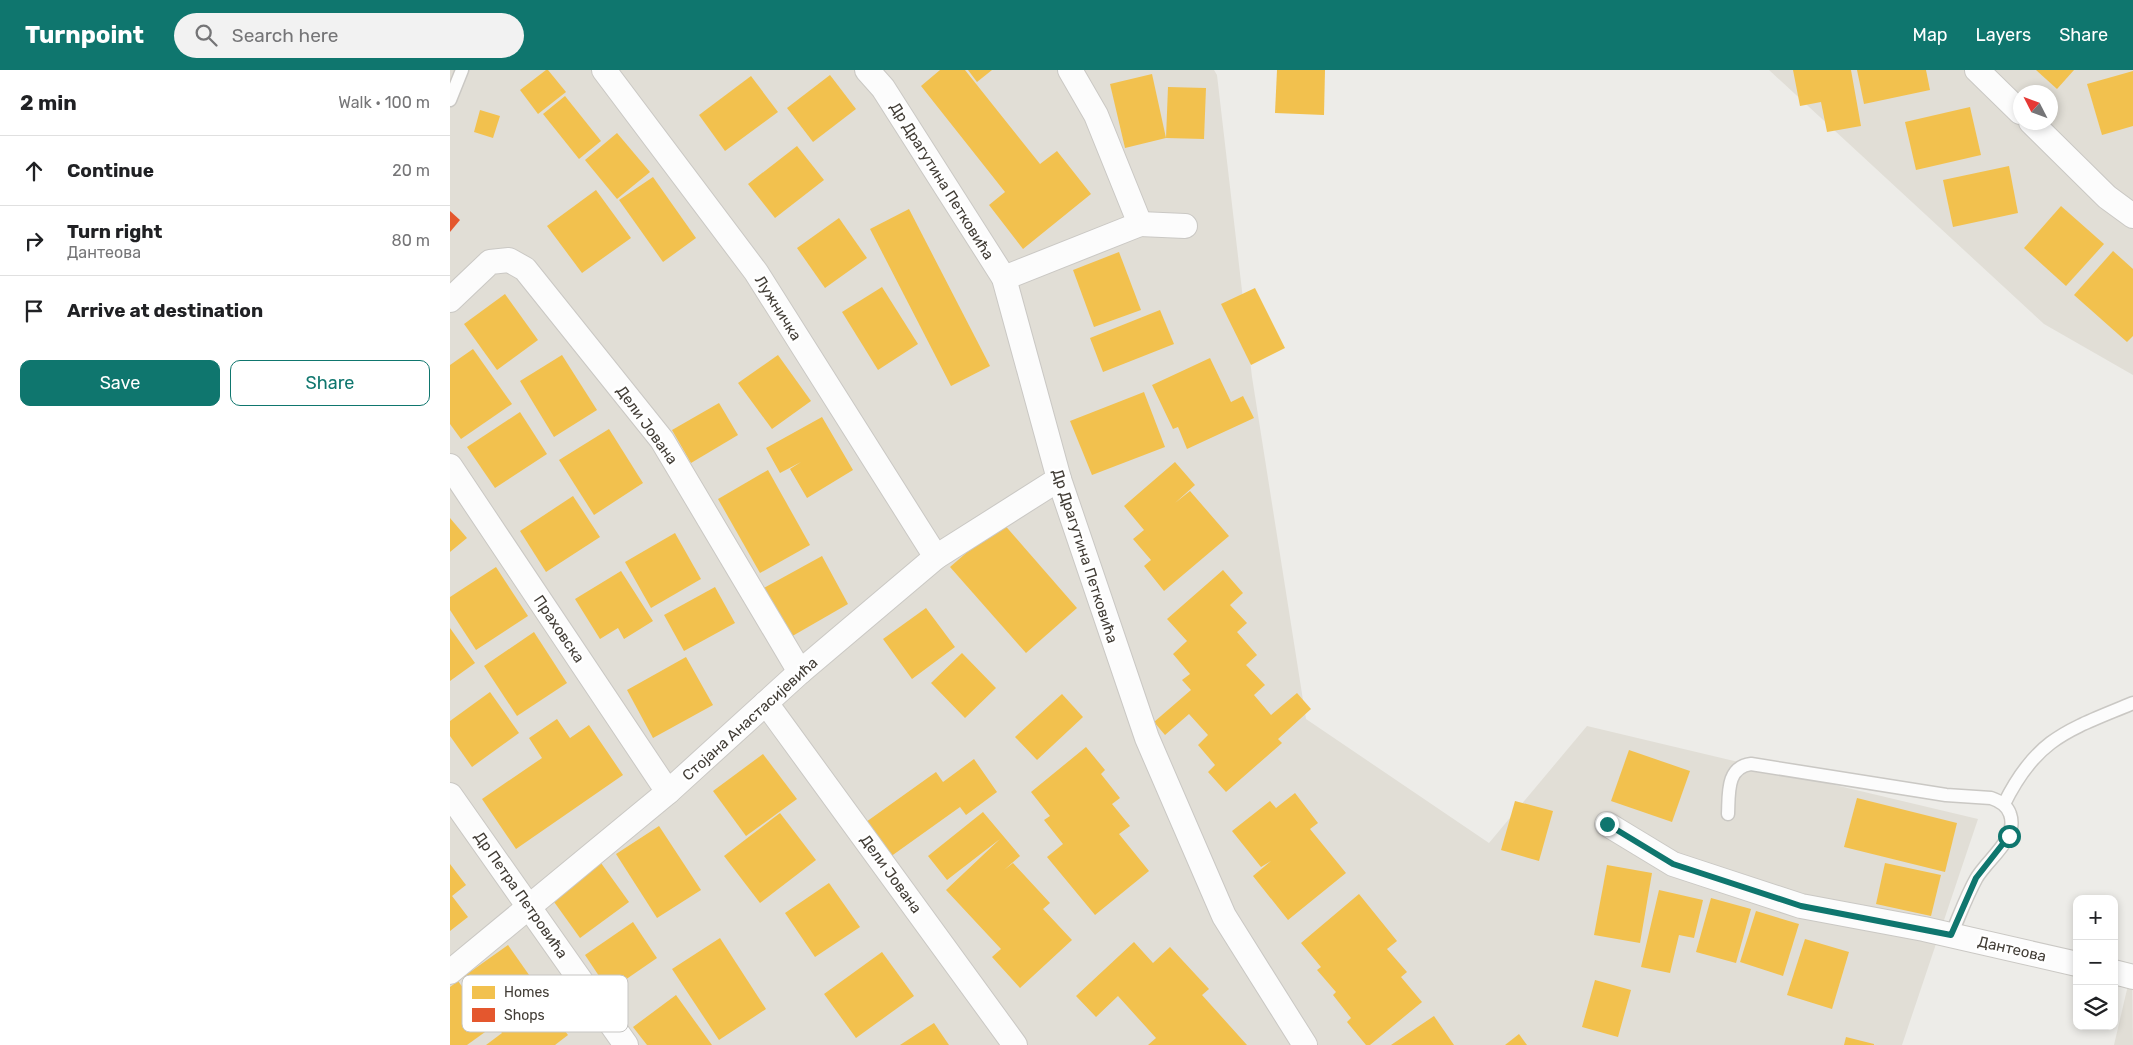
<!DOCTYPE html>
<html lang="en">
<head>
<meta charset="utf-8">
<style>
  :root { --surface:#fff; --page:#f2f2f2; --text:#202124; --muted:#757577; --line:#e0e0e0; --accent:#0f766e }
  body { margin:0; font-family:Rubik,sans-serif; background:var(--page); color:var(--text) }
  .controls { position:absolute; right:15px; bottom:15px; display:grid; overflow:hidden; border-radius:10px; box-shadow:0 2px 8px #0003 }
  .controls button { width:45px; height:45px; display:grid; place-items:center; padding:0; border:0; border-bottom:1px solid var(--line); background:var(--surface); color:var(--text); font:25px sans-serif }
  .compass { position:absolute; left:1563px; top:15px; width:45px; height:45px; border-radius:50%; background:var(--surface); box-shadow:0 2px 8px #0003; rotate:312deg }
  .stop { position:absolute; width:15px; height:15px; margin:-11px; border:4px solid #0f766e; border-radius:50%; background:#fff }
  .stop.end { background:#0f766e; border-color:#fff; box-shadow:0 1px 5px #0008 }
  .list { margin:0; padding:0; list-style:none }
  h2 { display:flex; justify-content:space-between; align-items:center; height:65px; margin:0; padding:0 20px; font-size:21px }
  h2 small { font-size:16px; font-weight:400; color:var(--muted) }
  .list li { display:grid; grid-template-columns:32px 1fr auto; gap:15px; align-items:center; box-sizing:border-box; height:70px; padding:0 20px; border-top:1px solid var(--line) }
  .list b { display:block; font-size:19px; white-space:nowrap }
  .list p { margin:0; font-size:16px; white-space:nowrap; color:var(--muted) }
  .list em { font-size:16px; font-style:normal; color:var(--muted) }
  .actions { display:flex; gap:10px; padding:15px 20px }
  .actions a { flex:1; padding:11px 0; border:1px solid var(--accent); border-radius:10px; text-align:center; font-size:18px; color:var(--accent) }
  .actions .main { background:var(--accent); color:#fff }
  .icon { flex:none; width:28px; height:28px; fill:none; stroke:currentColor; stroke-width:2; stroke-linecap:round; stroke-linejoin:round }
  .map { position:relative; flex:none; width:1683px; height:975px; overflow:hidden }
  header { display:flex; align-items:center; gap:30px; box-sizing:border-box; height:70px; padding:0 25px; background:var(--accent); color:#fff }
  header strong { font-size:24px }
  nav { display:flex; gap:28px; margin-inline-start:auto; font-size:18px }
  .search { width:350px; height:45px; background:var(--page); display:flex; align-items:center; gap:12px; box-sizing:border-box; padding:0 18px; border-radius:28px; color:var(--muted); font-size:19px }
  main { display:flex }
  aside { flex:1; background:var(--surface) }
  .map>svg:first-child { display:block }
</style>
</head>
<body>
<header>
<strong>Turnpoint</strong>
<div class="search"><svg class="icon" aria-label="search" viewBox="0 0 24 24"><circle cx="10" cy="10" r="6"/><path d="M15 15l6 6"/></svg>Search here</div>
<nav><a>Map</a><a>Layers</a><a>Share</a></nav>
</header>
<main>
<aside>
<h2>2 min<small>Walk · 100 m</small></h2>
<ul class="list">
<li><svg class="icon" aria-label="ahead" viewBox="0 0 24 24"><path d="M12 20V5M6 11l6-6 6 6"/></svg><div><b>Continue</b></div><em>20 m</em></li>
<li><svg class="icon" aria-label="right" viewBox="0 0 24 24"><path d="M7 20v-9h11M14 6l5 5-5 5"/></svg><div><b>Turn right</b><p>Дантеова</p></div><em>80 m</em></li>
<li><svg class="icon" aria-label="arrive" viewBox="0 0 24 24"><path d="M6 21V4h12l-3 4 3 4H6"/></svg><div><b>Arrive at destination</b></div></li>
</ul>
<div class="actions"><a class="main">Save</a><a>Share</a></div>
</aside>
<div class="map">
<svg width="1683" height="975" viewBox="0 0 1683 975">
  <rect width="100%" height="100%" fill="#edece8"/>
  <g fill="#e1ded6" fill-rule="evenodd">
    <polygon points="0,0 764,0 767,5 802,307 856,649 1039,773 1137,656 1528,749 1452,975 0,975"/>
    <path d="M 1319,0 L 1683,0 L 1683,305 L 1594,254 ZM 1570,22 L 1600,22 L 1600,52 L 1570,52 Z"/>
    <polygon points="1682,898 1683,975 1664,975"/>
  </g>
  <g fill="#f2c14e">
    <polygon points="96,0 98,0 116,22 88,44 70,20"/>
    <polygon points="490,0 515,0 590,94 607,81 641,124 573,179 539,135 555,122 471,16"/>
    <polygon points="518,0 542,0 527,12"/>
    <polygon points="827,0 875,0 874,45 825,43"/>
    <polygon points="1343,0 1401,0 1411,56 1377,62 1371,32 1350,36"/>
    <polygon points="1407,0 1476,0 1480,20 1414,34"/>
    <polygon points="1586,0 1624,0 1607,19"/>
    <polygon points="1683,1 1683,56 1652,65 1637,14"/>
    <polygon points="702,4 716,68 675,78 660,14"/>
    <polygon points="380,5 406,39 363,72 337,38"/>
    <polygon points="301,6 328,42 275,81 249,45"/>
    <polygon points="718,17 756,18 754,69 716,68"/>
    <polygon points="115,26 151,71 129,89 93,44"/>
    <polygon points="1520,37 1531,85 1466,100 1455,52"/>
    <polygon points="30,40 50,46 43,68 24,62"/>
    <polygon points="167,63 200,102 167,129 135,90"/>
    <polygon points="347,76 374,110 325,148 298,114"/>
    <polygon points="1559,96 1568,143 1503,157 1493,110"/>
    <polygon points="203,107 246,168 213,192 169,130"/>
    <polygon points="146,120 181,168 132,203 97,156"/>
    <polygon points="1611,136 1654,174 1616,216 1574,178"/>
    <polygon points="459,139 540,296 501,316 420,159"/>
    <polygon points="389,148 417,188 375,218 347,178"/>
    <polygon points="1663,181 1683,199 1683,266 1677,272 1624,225"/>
    <polygon points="669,182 691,240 644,257 623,200"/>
    <polygon points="432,217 468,274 428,300 392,242"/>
    <polygon points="805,218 835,278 801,295 771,234"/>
    <polygon points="55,224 88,270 47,300 14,254"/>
    <polygon points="710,240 724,274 653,302 640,268"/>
    <polygon points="23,279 62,334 11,369 0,354 0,295"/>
    <polygon points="112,285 147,340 104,367 70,311"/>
    <polygon points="328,285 361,331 322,359 288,313"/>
    <polygon points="760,288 781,332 793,326 804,348 737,379 728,357 723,359 702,315"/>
    <polygon points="694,322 715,377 642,405 620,351"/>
    <polygon points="269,333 288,365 241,393 222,360"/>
    <polygon points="70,342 97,384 45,418 17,377"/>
    <polygon points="372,347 403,400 357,428 340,399 351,392 330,403 316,378"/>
    <polygon points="159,359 193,413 144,445 109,390"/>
    <polygon points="725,392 745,415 725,433 740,421 779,466 714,521 694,496 701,490 683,469 694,460 674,436"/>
    <polygon points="318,400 360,475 310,503 268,429"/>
    <polygon points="123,426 150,467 96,502 70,461"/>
    <polygon points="0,448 17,468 0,482"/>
    <polygon points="552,452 627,538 576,583 500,497"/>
    <polygon points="225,463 251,509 201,538 175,492"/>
    <polygon points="372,486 398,534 339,568 312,519"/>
    <polygon points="46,497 78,546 26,580 0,540 0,527"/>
    <polygon points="773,500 793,523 780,535 797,553 787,562 807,585 796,595 815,615 804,625 821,645 847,623 861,639 828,669 832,673 776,722 758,702 765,695 748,675 758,665 739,644 715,665 704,652 741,620 732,610 740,604 723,584 737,571 717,549"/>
    <polygon points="171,501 203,551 174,569 168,558 150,569 125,529"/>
    <polygon points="265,517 285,553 234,581 214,545"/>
    <polygon points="476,538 505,577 462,609 433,569"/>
    <polygon points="0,558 25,593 0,611"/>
    <polygon points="84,562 117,613 67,646 34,596"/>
    <polygon points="512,583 546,618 515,648 481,613"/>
    <polygon points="236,587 263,635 203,668 177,620"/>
    <polygon points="40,622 69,663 22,697 0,666 0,651"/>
    <polygon points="612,624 633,647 587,690 565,667"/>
    <polygon points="107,649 120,668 139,655 173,705 66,779 32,729 92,688 79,668"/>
    <polygon points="636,677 655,700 651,704 670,728 662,734 680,756 669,764 699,801 645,845 597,787 613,774 594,750 600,746 581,722"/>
    <polygon points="1179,680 1240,701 1222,752 1161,731"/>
    <polygon points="313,684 347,729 296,766 263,721"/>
    <polygon points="524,689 547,722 516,745 510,737 440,787 416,752 486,702 493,712"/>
    <polygon points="845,723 868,753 860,759 896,803 838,850 803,806 821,791 811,797 782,761 820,731 826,738"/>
    <polygon points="1407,728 1507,753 1495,802 1394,777"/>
    <polygon points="1065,731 1103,741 1089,791 1051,780"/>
    <polygon points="533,742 570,786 554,800 563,793 600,833 593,839 622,870 570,918 542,887 551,879 496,820 550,769 497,810 478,786"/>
    <polygon points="330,743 366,790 310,833 274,786"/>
    <polygon points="209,756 251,820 207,848 166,784"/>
    <polygon points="151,793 179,832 130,868 102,829"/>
    <polygon points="1435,793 1491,805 1481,846 1426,834"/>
    <polygon points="0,794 16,815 2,826 18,847 0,861"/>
    <polygon points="1157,795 1202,803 1190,873 1144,865"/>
    <polygon points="379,813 410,857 365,887 335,843"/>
    <polygon points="1209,820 1253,830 1244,868 1229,865 1220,903 1191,897"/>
    <polygon points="909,824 947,871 937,879 957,902 951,907 972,932 920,975 916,975 897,952 901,948 883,925 886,922 867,900 871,897 851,873"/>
    <polygon points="1261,828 1301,839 1286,893 1246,882"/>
    <polygon points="1306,841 1349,854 1333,906 1290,892"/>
    <polygon points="183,852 207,888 159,921 135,885"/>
    <polygon points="270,868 316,939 269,970 222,899"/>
    <polygon points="1355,869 1399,882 1382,939 1337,925"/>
    <polygon points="684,872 703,893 720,877 759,919 752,925 797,975 698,975 706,968 668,926 646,947 626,926"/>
    <polygon points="58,875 84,912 39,944 13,907"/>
    <polygon points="432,882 464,926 406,968 374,924"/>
    <polygon points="1145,910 1181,920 1168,967 1132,957"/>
    <polygon points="8,911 42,957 17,975 0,975 0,917"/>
    <polygon points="85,920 118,965 105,975 36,975 52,963 43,950"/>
    <polygon points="226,925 262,975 197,975 183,957"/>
    <polygon points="984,946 1004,975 941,975"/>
    <polygon points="484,953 499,975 450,975"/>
    <polygon points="1069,964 1077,975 1055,975"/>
    <polygon points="1396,967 1424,974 1424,975 1394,975"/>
  </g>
  <polygon fill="#e4572e" points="0,141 10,150 0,162"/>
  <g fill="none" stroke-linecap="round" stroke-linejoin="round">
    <defs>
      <g id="service">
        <polyline points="0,30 12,0"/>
        <path d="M 1554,734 C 1587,667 1619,660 1683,633"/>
        <path d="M 1278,744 C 1279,724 1276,697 1301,694 L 1496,725 L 1541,728 C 1550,731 1557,735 1560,744 C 1569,769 1537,789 1526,809 C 1516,827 1509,847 1501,865"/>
      </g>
      <g id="minor">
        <polyline points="154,0 306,202 486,487"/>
        <polyline points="417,0 433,18 554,208 609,409 697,668 774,846 855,975"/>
        <polyline points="1527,0 1570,42"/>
        <polyline points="1581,52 1657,127 1683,146"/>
        <polyline points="690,154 735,156"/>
        <polyline points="554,208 690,154 646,45 620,0"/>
        <polyline points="0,230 40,192 59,190 75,199 212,370 350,602"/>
        <polyline points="0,396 218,722"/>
        <polyline points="316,633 565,975"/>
        <polyline points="0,725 176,975"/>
        <polyline points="1157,754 1223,794 1351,836 1474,859 1627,894"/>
        <polyline points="0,902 218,722 350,602 486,487 609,409"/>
        <polyline points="1664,902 1683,907"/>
      </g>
    </defs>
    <use href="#service" stroke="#cac8c4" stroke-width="15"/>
    <use href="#minor" stroke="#cac8c4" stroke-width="26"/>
    <use href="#service" stroke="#fcfcfc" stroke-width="12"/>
    <use href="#minor" stroke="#fcfcfc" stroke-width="24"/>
  </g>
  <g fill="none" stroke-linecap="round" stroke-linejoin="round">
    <polyline stroke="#0f766e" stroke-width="6" points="1157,754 1223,794 1351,836 1501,865 1526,808 1559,766"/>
  </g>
  <g text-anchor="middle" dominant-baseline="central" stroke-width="5" stroke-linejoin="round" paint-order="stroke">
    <g font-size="15" fill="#423d36" stroke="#fff">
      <text transform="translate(492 111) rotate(58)">Др Драгутина Петковића</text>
      <text transform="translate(328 238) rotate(58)">Лужничка</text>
      <text transform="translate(197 355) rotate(54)">Дели Јована</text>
      <text transform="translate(635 486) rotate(72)">Др Драгутина Петковића</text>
      <text transform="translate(109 559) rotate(56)">Праховска</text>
      <text transform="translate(300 649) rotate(-42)">Стојана Анастасијевића</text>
      <text transform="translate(441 804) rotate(54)">Дели Јована</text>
      <text transform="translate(71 825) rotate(55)">Др Петра Петровића</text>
      <text transform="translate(1562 879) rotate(13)">Дантеова</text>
    </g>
  </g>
  <rect x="12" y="905" width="166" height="57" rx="8" fill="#fff" stroke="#c6c5c3" stroke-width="1"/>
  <rect x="22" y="916" width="23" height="13" fill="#f2c14e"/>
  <rect x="22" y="938" width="23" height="14" fill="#e4572e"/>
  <g font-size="14" fill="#423d36">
    <text x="54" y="927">Homes</text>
    <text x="54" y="950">Shops</text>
  </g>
</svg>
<div class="controls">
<button>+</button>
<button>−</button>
<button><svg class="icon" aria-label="layers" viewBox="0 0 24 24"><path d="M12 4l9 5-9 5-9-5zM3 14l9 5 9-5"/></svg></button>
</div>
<svg class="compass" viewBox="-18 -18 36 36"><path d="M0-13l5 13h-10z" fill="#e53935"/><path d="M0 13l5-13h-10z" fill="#757577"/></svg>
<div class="stop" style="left:1559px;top:766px"></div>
<div class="stop end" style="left:1157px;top:754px"></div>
</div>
</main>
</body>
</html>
